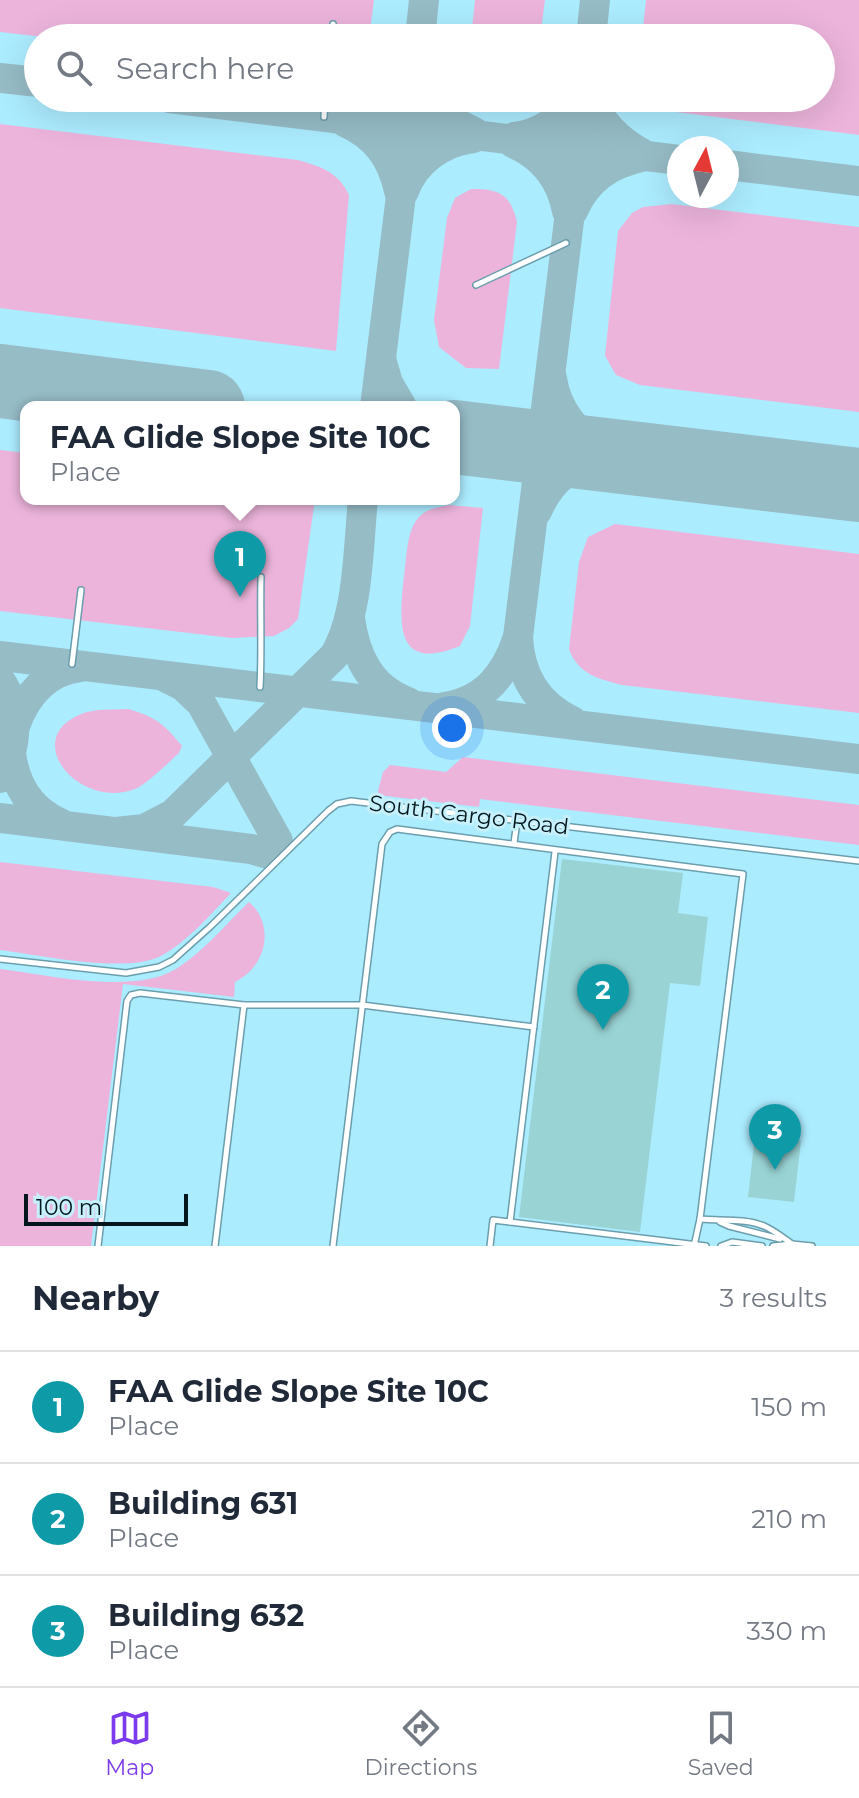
<!DOCTYPE html>
<html lang="en">
<head>
<meta charset="utf-8">
<style>
  :root { --surface:#fff; --page:#f2f2f3; --text:#1f2937; --muted:#747a83; --line:#e0e1e3; --accent:#7c3aed }
  body { margin:0; font-family:Montserrat,sans-serif; background:var(--page); color:var(--text) }
  .compass { position:absolute; left:667px; top:136px; width:72px; height:72px; border-radius:50%; background:var(--surface); box-shadow:0 8px 32px #0002; rotate:7deg }
  .scale { position:absolute; left:24px; bottom:20px; width:164px; box-sizing:border-box; padding-left:8px; border:4px solid #03161c; border-top:0; font-size:22px; line-height:28px; white-space:nowrap; color:#03161c; -webkit-text-stroke:6px #c5f0fc; paint-order:stroke }
  .you { position:absolute; left:452px; top:728px; width:28px; height:28px; margin:-20px; border:6px solid #fff; border-radius:50%; background:#1a73e8; box-shadow:0 0 0 12px #1a73e833 }
  .badge { display:grid; place-items:center; width:52px; height:52px; border-radius:50%; background:var(--accent); color:#fff; font-size:26px; font-weight:700 }
  .pin { position:absolute; translate:-50% -66px; filter:drop-shadow(0 2px 4px #0008) }
  .pin::after { content:''; position:absolute; top:42px; width:28px; height:24px; background:inherit; clip-path:polygon(0 0,100% 0,50% 100%) }
  .popup { position:absolute; left:20px; top:401px; width:440px; height:104px; box-sizing:border-box; display:grid; place-content:center; border-radius:16px; background:var(--surface); filter:drop-shadow(0 2px 6px #0005); font-size:26px; white-space:nowrap; color:var(--muted) }
  .popup b { font-size:30px; color:var(--text) }
  .popup::after { content:''; position:absolute; left:50%; top:100%; margin-left:-16px; border:16px solid transparent; border-top-color:var(--surface) }
  .list { margin:0; padding:0; list-style:none }
  h2 { display:flex; justify-content:space-between; align-items:center; height:104px; margin:0; padding:0 32px; font-size:34px }
  h2 small { font-size:26px; font-weight:400; color:var(--muted) }
  .list li { display:grid; grid-template-columns:52px 1fr auto; gap:24px; align-items:center; box-sizing:border-box; height:112px; padding:0 32px; border-top:2px solid var(--line) }
  .list b { display:block; font-size:30px; white-space:nowrap }
  .list p { margin:0; font-size:26px; white-space:nowrap; color:var(--muted) }
  .list em { font-size:26px; font-style:normal; color:var(--muted) }
  .icon { flex:none; width:44px; height:44px; fill:none; stroke:currentColor; stroke-width:2; stroke-linecap:round; stroke-linejoin:round }
  .map { position:relative; flex:none; width:859px; height:1246px; overflow:hidden }
  .search { position:absolute; background:var(--surface); box-shadow:0 8px 32px #0002; left:24px; right:24px; top:24px; height:88px; display:flex; align-items:center; gap:20px; box-sizing:border-box; padding:0 28px; border-radius:44px; color:var(--muted); font-size:30px }
  .sheet { height:440px; background:var(--surface) }
  nav { display:flex; justify-content:space-around; align-items:center; box-sizing:border-box; height:112px; border-top:2px solid var(--line); background:var(--surface); font-size:22px; color:var(--muted) }
  nav a { display:grid; justify-items:center; gap:4px }
  nav .on { color:var(--accent) }
  .map>svg:first-child { display:block }
</style>
</head>
<body>
<div class="map">
<svg width="859" height="1246" viewBox="0 0 859 1246">
  <rect width="100%" height="100%" fill="#c5f0fc"/>
  <path fill="#acecff" fill-rule="evenodd" d="M 0,0 L 859,0 L 859,1246 L 0,1246 ZM 38,38 L 821,38 L 821,98 L 38,98 ZM 679,148 L 727,148 L 727,196 L 679,196 ZM 26,407 L 454,407 L 454,499 L 26,499 Z"/>
  <g fill="#ecb4db">
    <polygon points="0,0 374,0 369,38 53,38 0,32"/>
    <polygon points="475,0 545,0 540,38 471,38"/>
    <polygon points="646,0 859,0 859,135 676,112 646,101 644,98 821,98 821,38 642,38"/>
    <path d="M 0,124 L 298,160 C 322,167 338,172 349,195 L 336,351 L 0,308 Z"/>
    <path d="M 471,189 C 498,189 510,193 517,222 L 499,369 L 466,368 L 439,347 L 434,320 L 447,218 L 455,198 Z"/>
    <polygon points="672,204 859,227 859,412 640,385 616,375 605,356 618,231 632,213 643,207"/>
    <polygon points="0,450 26,453 26,499 315,499 298,619 289,628 274,636 232,638 0,611"/>
    <path d="M 449,505 L 483,508 L 470,626 L 460,646 C 394,673 399,622 404,576 C 407,557 406,530 420,516 C 428,508 439,507 449,505 Z"/>
    <path d="M 615,524 L 859,554 L 859,713 L 622,685 C 598,679 578,674 569,649 L 579,562 L 588,537 Z"/>
    <path d="M 128,709 C 156,717 164,724 182,746 L 179,753 C 168,763 147,784 135,789 C 79,810 21,740 79,715 C 94,708 112,710 128,709 Z"/>
    <polygon points="463,757 859,805 859,845 480,799 479,807 377,795 383,772 390,765 446,772"/>
    <path d="M 0,862 L 213,887 L 231,893 C 210,915 188,941 161,956 C 126,974 40,955 0,950 Z"/>
    <path d="M 249,902 C 276,926 266,967 235,982 L 234,997 L 123,984 L 91,1246 L 0,1246 L 0,969 C 49,975 133,995 176,969 C 203,952 226,924 249,902 Z"/>
  </g>
  <g fill="none" stroke-linecap="round" stroke-linejoin="round">
    <g stroke="#96bcc6" stroke-width="30">
      <polyline points="420,38 424,0"/>
      <polyline points="591,38 595,0"/>
      <polyline points="0,78 38,82"/>
      <polyline points="169,98 679,160"/>
      <polyline points="431,98 452,121 474,132"/>
      <path d="M 592,98 C 600,124 619,141 643,154"/>
      <polyline points="346,117 370,111 389,98"/>
      <path d="M 345,122 C 376,136 392,158 399,191"/>
      <path d="M 514,137 C 540,134 561,119 577,98"/>
      <path d="M 513,143 C 543,156 561,179 567,211"/>
      <polyline points="727,165 859,181"/>
      <path d="M 404,191 C 415,161 442,142 473,138"/>
      <path d="M 573,211 C 586,180 609,164 641,157"/>
      <polyline points="382,362 388,383 402,407"/>
      <polyline points="375,407 413,98"/>
      <path d="M 537,511 C 552,477 570,468 602,453 C 578,433 556,411 552,378"/>
      <path d="M 350,618 C 355,656 370,688 408,702"/>
      <path d="M 518,637 C 520,676 537,704 572,721"/>
      <polyline points="0,656 859,759"/>
      <polyline points="165,677 183,686 201,703 278,841"/>
      <path d="M 0,680 C 20,709 18,748 0,778"/>
      <path d="M 444,707 C 485,701 506,674 518,637 L 584,98"/>
      <path d="M 15,726 C 26,695 46,671 80,667"/>
      <path d="M 11,753 C 15,785 30,810 60,823"/>
      <polyline points="0,818 251,849 265,853"/>
      <path d="M 116,832 L 144,829 L 173,814 L 334,656 C 359,615 358,548 363,499"/>
    </g>
    <g stroke="#96bcc6" stroke-width="74">
      <polyline points="0,381 208,407"/>
      <polyline points="454,437 859,485"/>
    </g>
  </g>
  <g fill="#99d3d4">
    <polygon points="562,859 683,873 678,913 708,917 700,986 670,983 640,1232 519,1217"/>
    <polygon points="755,1135 801,1141 794,1202 748,1197"/>
  </g>
  <g fill="none" stroke-linecap="round" stroke-linejoin="round">
    <defs>
      <g id="lane">
        <polyline points="332,38 333,24"/>
        <polyline points="324,117 325,98"/>
        <polyline points="476,285 566,243"/>
        <polyline points="72,664 81,590"/>
        <path d="M 260,687 C 262,650 260,614 261,577"/>
        <polyline points="514,843 517,821"/>
        <polyline points="0,959 126,973 159,967 173,960 211,926 328,811 337,804 351,801 859,861"/>
        <path d="M 700,1219 C 722,1221 744,1218 764,1226 C 774,1230 783,1238 792,1244"/>
        <polyline points="510,1222 555,852"/>
        <polyline points="720,1222 729,1226 780,1239"/>
        <polyline points="98,1246 127,1001 131,995 140,993 244,1005 362,1005 534,1027"/>
        <polyline points="215,1246 244,1005"/>
        <polyline points="333,1246 382,844 390,832 397,829 743,874 700,1219 694,1246"/>
        <polyline points="490,1246 493,1220 706,1246"/>
        <polyline points="721,1246 732,1242 762,1246"/>
        <polyline points="773,1246 792,1244 812,1246"/>
      </g>
    </defs>
    <use href="#lane" stroke="#6b9ead" stroke-width="8"/>
    <use href="#lane" stroke="#fff" stroke-width="5"/>
  </g>
  <g text-anchor="middle" dominant-baseline="central" stroke-width="6" stroke-linejoin="round" paint-order="stroke">
    <g font-size="22" fill="#03161c" stroke="#c5f0fc">
      <text transform="translate(469 815) rotate(7)">South Cargo Road</text>
    </g>
  </g>
</svg>
<svg class="compass" viewBox="-18 -18 36 36"><path d="M0-13l5 13h-10z" fill="#e53935"/><path d="M0 13l5-13h-10z" fill="#747a83"/></svg>
<div class="scale">100 m</div>
<div class="you"></div>
<div class="pin badge" style="left:240px;top:597px;background:#0f9aa8">1</div>
<div class="popup"><b>FAA Glide Slope Site 10C</b>Place</div>
<div class="pin badge" style="left:603px;top:1030px;background:#0f9aa8">2</div>
<div class="pin badge" style="left:775px;top:1170px;background:#0f9aa8">3</div>
<div class="search"><svg class="icon" aria-label="search" viewBox="0 0 24 24"><circle cx="10" cy="10" r="6"/><path d="M15 15l6 6"/></svg>Search here</div>
</div>
<section class="sheet">
<h2>Nearby<small>3 results</small></h2>
<ul class="list">
<li><span class="badge" style="background:#0f9aa8">1</span><div><b>FAA Glide Slope Site 10C</b><p>Place</p></div><em>150 m</em></li>
<li><span class="badge" style="background:#0f9aa8">2</span><div><b>Building 631</b><p>Place</p></div><em>210 m</em></li>
<li><span class="badge" style="background:#0f9aa8">3</span><div><b>Building 632</b><p>Place</p></div><em>330 m</em></li>
</ul>
</section>
<nav>
<a class="on"><svg class="icon" aria-label="map" viewBox="0 0 24 24"><path d="M3 6l6-2 6 2 6-2v14l-6 2-6-2-6 2zM9 4v14M15 6v14"/></svg>Map</a>
<a><svg class="icon" aria-label="directions" viewBox="0 0 24 24"><path d="M12 3l9 9-9 9-9-9zM9 14v-3h6M13 9l2 2-2 2"/></svg>Directions</a>
<a><svg class="icon" aria-label="saved" viewBox="0 0 24 24"><path d="M7 4h10v16l-5-4-5 4z"/></svg>Saved</a>
</nav>
</body>
</html>
